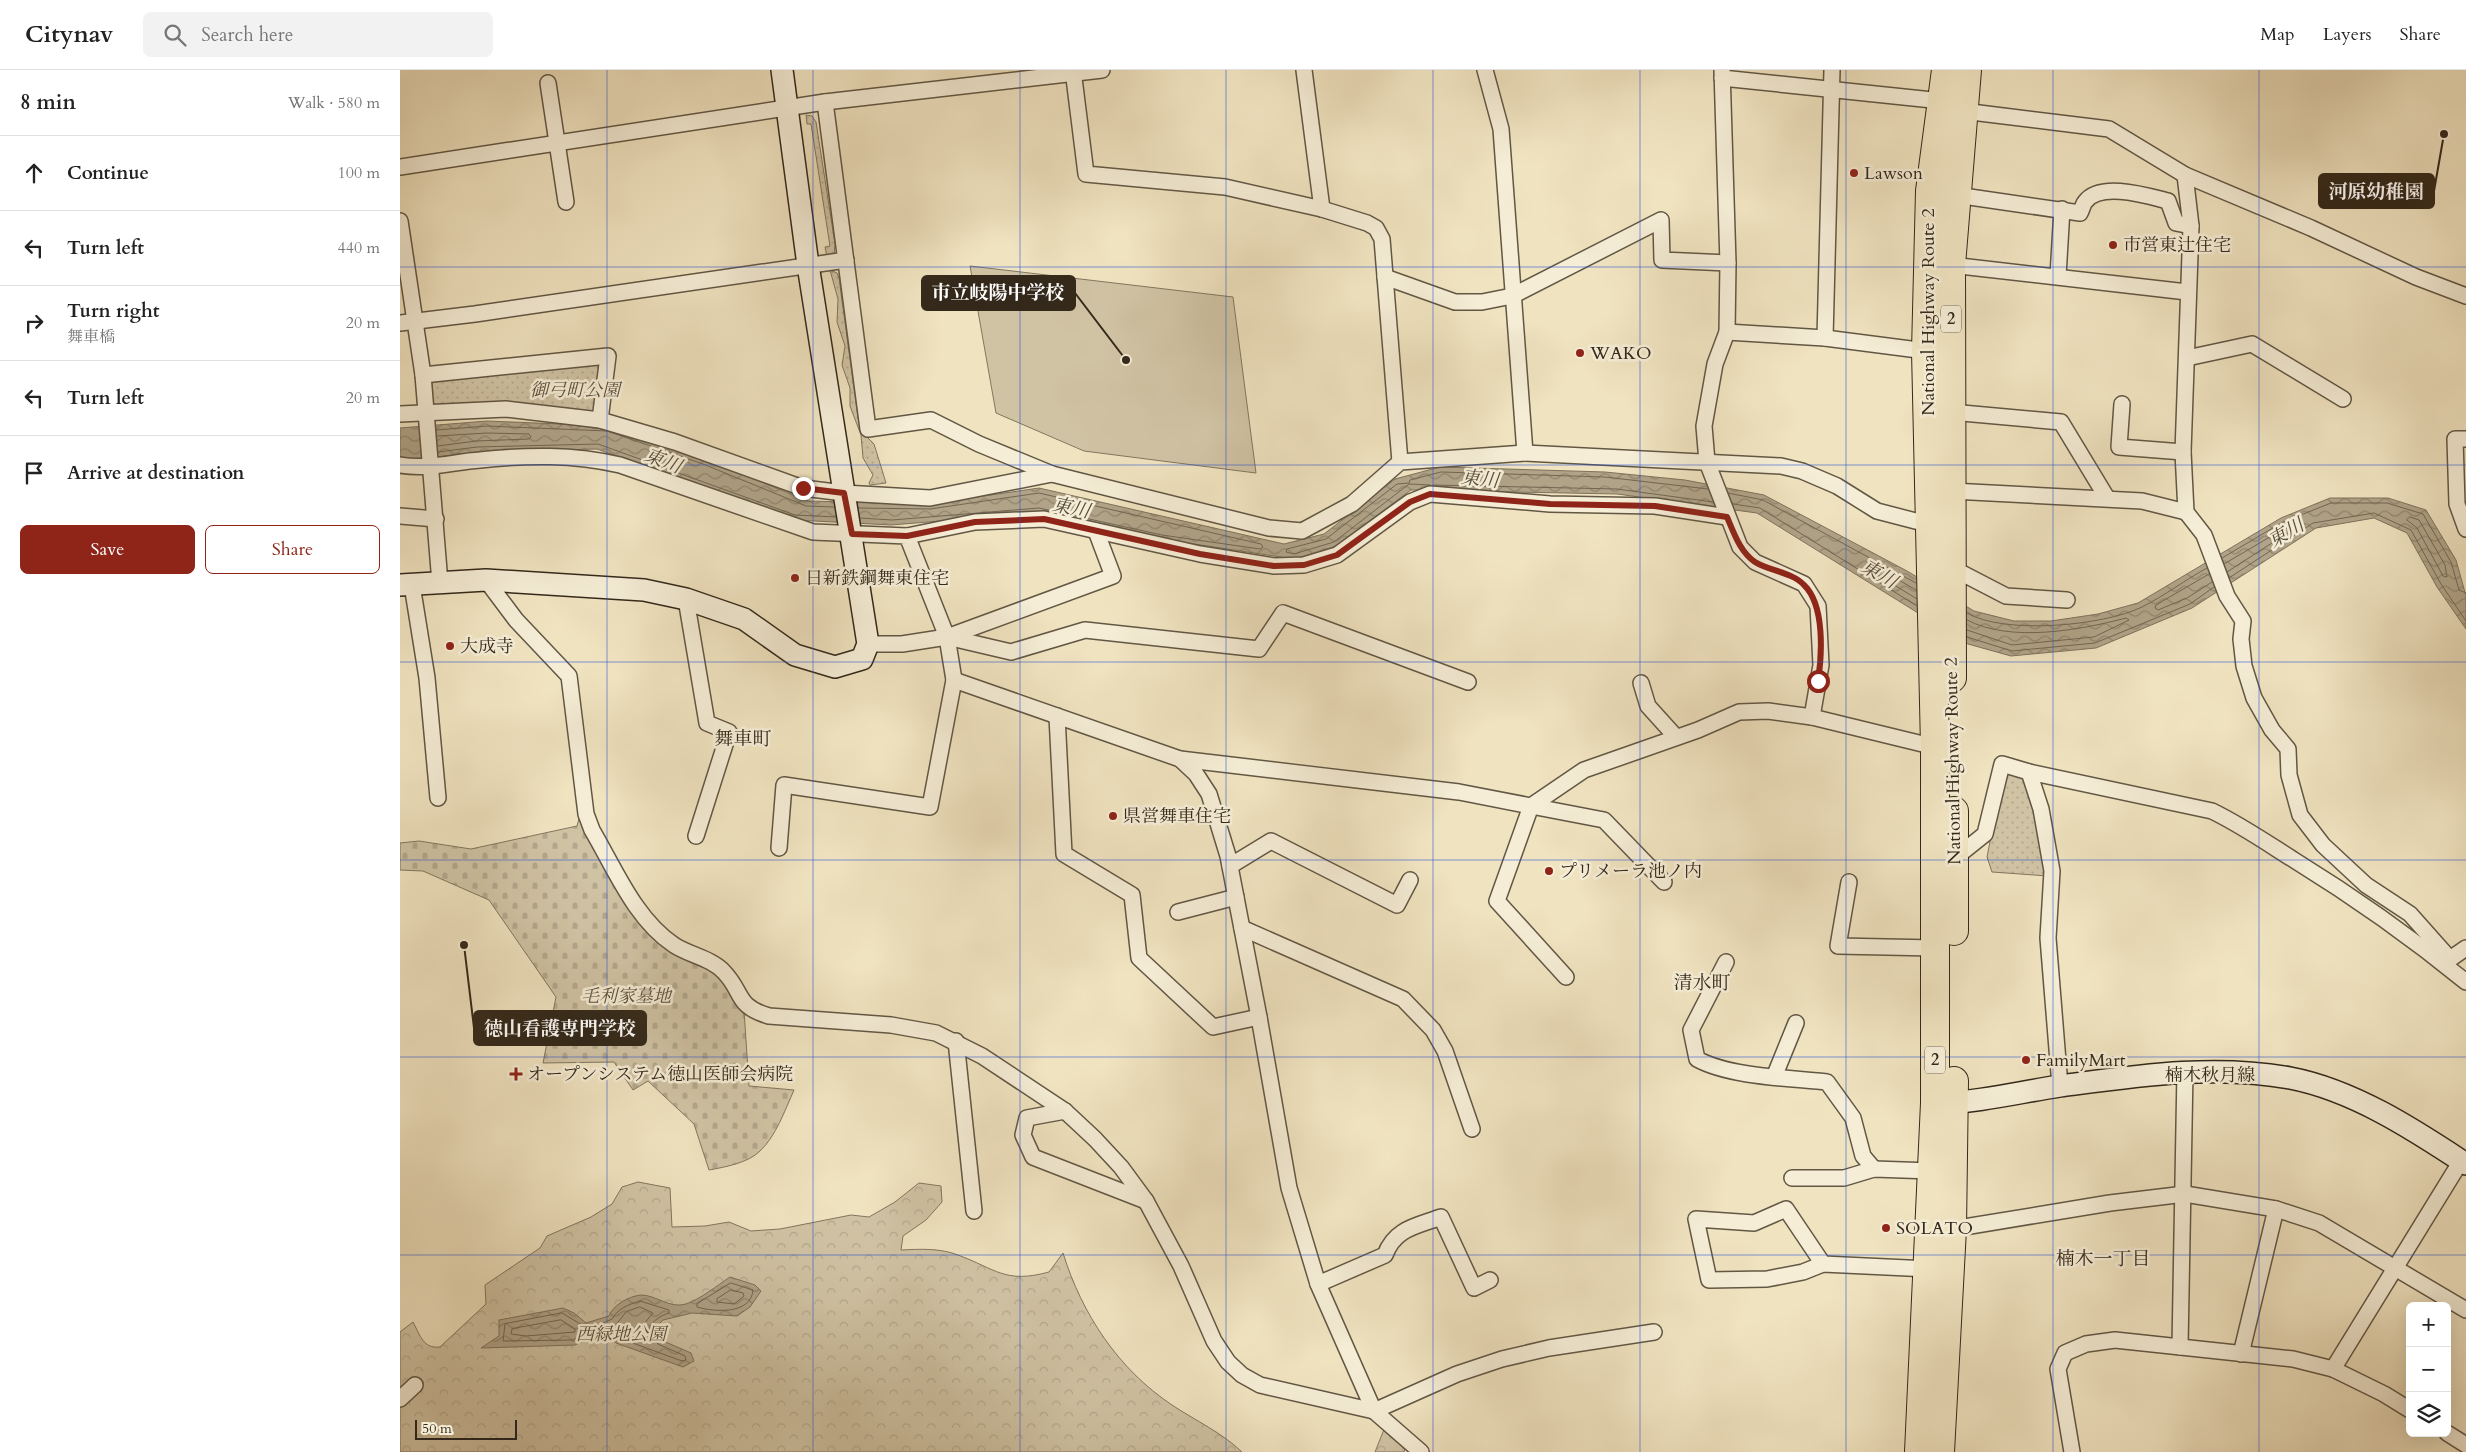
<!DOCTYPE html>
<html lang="en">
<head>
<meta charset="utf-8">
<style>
  :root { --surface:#fff; --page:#f2f2f2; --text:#222; --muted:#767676; --line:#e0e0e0; --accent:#8f2418 }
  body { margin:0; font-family:Cardo,"Noto Serif JP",serif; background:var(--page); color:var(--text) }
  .controls { position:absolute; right:15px; bottom:15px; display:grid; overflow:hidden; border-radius:8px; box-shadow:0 5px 20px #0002 }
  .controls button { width:45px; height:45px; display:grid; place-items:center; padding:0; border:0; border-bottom:1px solid var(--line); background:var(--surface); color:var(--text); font:25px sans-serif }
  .scale { position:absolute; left:15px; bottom:12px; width:102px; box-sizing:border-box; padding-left:5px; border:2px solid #33281a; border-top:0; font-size:14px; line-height:18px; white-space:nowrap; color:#33281a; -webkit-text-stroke:4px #f5edd6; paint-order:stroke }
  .stop { position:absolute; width:15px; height:15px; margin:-11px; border:4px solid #8f2418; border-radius:50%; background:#fff }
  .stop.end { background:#8f2418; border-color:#fff; box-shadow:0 1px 5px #0008 }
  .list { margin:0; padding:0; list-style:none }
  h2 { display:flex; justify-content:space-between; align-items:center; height:65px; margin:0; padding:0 20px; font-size:21px }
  h2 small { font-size:16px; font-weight:400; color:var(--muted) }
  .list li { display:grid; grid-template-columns:32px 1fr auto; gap:15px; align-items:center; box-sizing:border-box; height:75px; padding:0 20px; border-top:1px solid var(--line) }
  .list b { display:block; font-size:19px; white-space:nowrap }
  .list p { margin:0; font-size:16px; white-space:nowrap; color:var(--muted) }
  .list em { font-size:16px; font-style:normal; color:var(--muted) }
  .actions { display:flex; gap:10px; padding:15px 20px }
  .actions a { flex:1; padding:11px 0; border:1px solid var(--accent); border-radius:8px; text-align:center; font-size:18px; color:var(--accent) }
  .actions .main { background:var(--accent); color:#fff }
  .icon { flex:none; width:28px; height:28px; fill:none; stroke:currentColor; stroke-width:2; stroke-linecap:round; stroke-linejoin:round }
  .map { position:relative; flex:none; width:2066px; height:1382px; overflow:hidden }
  header { display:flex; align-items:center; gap:30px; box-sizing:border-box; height:70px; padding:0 25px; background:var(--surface); border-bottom:1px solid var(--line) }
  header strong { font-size:24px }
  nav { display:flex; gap:28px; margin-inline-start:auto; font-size:18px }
  .search { width:350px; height:45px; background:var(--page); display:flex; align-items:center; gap:12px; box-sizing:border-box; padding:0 18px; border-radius:8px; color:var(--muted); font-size:19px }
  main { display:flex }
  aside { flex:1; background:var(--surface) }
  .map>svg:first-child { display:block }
</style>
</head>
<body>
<header>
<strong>Citynav</strong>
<div class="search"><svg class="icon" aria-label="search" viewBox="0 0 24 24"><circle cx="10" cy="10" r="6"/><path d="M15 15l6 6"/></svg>Search here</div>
<nav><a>Map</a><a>Layers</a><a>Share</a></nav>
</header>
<main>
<aside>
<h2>8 min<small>Walk · 580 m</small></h2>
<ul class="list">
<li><svg class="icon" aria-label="ahead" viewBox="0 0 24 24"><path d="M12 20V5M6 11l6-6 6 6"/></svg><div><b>Continue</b></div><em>100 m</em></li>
<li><svg class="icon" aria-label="left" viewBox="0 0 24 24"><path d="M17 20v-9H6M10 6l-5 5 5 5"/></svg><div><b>Turn left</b></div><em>440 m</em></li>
<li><svg class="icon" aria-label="right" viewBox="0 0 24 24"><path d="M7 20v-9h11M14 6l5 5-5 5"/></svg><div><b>Turn right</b><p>舞車橋</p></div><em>20 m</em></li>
<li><svg class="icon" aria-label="left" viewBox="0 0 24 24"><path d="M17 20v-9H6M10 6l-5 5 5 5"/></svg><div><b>Turn left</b></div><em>20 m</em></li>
<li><svg class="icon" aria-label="arrive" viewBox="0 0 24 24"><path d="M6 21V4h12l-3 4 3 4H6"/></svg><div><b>Arrive at destination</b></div></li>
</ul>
<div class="actions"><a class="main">Save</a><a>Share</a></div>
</aside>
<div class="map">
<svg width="2066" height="1382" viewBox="0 0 2066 1382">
  <defs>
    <pattern id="grass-dots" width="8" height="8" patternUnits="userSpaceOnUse" patternTransform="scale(1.25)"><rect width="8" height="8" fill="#d0c3a4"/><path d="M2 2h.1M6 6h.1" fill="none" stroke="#b3a88d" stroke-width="1.8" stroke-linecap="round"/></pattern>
    <pattern id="forest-crowns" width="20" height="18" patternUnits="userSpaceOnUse" patternTransform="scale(1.25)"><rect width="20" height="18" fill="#d0c3a4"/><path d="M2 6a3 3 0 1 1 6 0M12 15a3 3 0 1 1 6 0" fill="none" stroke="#b3a88d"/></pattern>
    <pattern id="cemetery-stones" width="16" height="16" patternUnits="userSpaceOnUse" patternTransform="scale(1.25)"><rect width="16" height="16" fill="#d0c3a4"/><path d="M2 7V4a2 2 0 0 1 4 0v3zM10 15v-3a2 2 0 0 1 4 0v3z" fill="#b3a88d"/></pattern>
    <pattern id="water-waves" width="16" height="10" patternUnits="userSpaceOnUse" patternTransform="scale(1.25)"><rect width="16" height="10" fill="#b0a388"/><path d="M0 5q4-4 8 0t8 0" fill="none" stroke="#90856e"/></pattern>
  </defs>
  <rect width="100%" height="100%" fill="#f0e3c0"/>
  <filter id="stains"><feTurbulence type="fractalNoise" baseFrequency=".004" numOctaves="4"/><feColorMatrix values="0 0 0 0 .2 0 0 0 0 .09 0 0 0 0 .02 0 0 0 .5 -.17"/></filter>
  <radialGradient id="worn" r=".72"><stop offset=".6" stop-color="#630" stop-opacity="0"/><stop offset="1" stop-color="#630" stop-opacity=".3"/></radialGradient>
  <g fill="url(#grass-dots)" stroke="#82765f">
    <polygon points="406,45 412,46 416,52 435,174 434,185 427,187 425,177 430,176 411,54 407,54"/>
    <polygon points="430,200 437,203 439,208 458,348 464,364 474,374 486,413 470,415 469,413 473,405 463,388 461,365 450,336 450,318 442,295 445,276 437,252 438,229"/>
    <polygon points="204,292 195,346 33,339 31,309"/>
    <polygon points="1604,699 1625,704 1638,737 1648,806 1592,802 1587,787"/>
  </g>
  <g fill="url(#forest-crowns)" stroke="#82765f">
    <path d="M 238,1112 L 270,1118 L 272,1157 L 305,1156 L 329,1152 L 351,1161 L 380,1159 L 451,1145 L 469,1147 L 495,1132 L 519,1113 L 541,1116 L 542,1132 L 526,1150 L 503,1166 L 501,1180 C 520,1179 540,1178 558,1185 C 596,1199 605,1214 649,1202 L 663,1183 C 682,1244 718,1299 772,1335 C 796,1351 821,1362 842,1382 L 0,1382 L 0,1262 L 13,1252 C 20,1265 23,1279 40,1277 L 86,1234 L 85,1215 L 140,1178 L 147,1166 L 191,1147 L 212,1134 L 222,1117 Z"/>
    <polygon points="985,1357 1006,1373 1004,1382 975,1382"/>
  </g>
  <path fill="url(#cemetery-stones)" stroke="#82765f" d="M 182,738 L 247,858 L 324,906 L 344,940 L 349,1016 L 394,1020 C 385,1040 376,1066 360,1081 C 348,1093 325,1097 309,1100 L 294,1054 L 248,1011 L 233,1020 L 214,992 L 143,993 L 156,927 L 89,830 L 23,801 L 0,800 L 0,773 L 19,771 L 71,779 L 177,756 Z"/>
  <polygon fill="#d0c3a4" stroke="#82765f" points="570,196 833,227 856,403 684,381 596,343"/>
  <g fill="url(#water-waves)" stroke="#7e725c">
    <polygon points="87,351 208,356 305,389 408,431 529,434 639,418 884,474 924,464 995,409 1040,397 1205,402 1285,410 1364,425 1507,501 1574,541 1614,551 1651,551 1698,544 1738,533 1881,448 1930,428 1988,428 2026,440 2056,490 2066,526 2066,559 2037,517 2007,463 1974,448 1916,458 1792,538 1696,578 1611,586 1568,574 1357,443 1217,424 1011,420 936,476 894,489 761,469 639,443 491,455 395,450 197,379 77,382 12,390 0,389 0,358"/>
    <path d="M 330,1207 L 355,1215 L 361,1221 L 350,1237 L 337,1246 L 292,1243 L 263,1250 L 253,1260 L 261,1270 L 291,1283 L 294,1291 L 283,1297 L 216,1273 L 201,1261 C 191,1264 185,1271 175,1275 L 81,1278 L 99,1266 L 99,1250 L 163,1238 L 174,1243 L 186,1253 L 209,1246 C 213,1235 229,1226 241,1225 C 256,1225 270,1239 286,1234 C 299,1230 318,1215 330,1207 Z"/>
  </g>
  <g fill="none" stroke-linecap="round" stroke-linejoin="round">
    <g stroke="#726651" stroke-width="1">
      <polyline points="36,360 87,356 207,361 303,394 406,436 434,437"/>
      <polyline points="37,366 87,363 129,364 131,367 129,369 76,371 38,376"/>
      <polyline points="38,382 77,377 198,374 395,445 436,447"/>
      <polyline points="1030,415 1009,414 934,472 894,484 886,482 887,479 926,469 997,414 1009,413 1010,410 1041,402 1205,407 1308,419"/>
      <polyline points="1033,415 1217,419 1313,432"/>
      <polyline points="1328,423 1363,430 1516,513"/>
      <polyline points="1333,434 1360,438 1517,536"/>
      <polyline points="458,438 530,439 639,423 861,474 863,477 860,479 762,465 639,438 492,450 460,448"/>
      <polygon points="2010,447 2019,450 2045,495 2047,507 2043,506 2017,458 2007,450"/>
      <polyline points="1822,488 1883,452 1931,433 1987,433 2023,444 2051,492 2059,520 2066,523"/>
      <polyline points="1824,494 1885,458 1890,458 1889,462 1827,502"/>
      <polyline points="1809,504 1756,535 1755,538 1758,540 1787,528 1812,512"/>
      <polyline points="1829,508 1913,453 1974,443 2011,460 2041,514 2066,551"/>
      <polyline points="1516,520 1476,497 1472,498 1473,502 1517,529"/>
      <path d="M 1567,543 C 1604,565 1703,556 1742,537 C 1764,526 1785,510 1807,498"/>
      <path d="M 1567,550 C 1611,573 1680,560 1726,548 L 1729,550 L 1694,567 L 1612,575 L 1567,560"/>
      <polyline points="1567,567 1612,581 1695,573 1790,534 1814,517"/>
      <path d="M 331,1213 L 353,1220 C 351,1245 314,1242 297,1237 L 297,1234 Z"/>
      <polygon points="331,1220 343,1223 344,1226 334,1234 317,1232 317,1229"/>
      <path d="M 240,1231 L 269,1240 L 269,1243 C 260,1246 249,1252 249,1262 L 258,1274 L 285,1286 L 286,1290 L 282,1291 L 219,1268 L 203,1256 L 203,1253 L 212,1249 C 219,1238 227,1235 240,1231 Z"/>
      <polygon points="240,1237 253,1243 243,1255 244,1268 242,1270 222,1263 215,1256 226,1242"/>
      <polygon points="162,1243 187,1258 188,1261 173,1270 103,1271 105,1254"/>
      <polygon points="161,1250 175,1259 175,1262 126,1266 111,1264 112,1259"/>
    </g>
    <defs>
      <g id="street">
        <polyline points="673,0 686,104 825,117 922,139 967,153 976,158 982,169 1000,392"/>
        <polyline points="904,0 922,139"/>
        <polyline points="1085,0 1101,59 1125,383"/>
        <polyline points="1322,0 1328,193 1327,262 1315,294 1304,356 1307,392 1340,477 1355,492 1404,514 1418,536 1421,595 1412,647"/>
        <polyline points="1322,8 1542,31 1563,41 1709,59 1785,105 1911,158 2016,207 2066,226"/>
        <polyline points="148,13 166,132"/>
        <polyline points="425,32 468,359 531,350 579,374 652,404 869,458 902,461 952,434 1000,392 1125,383 1381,396 1402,401 1437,416 1477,441 1531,455 1533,460"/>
        <polyline points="0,97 425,32 702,0"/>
        <polyline points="1785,105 1791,156 1783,382 1786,442 1804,465 1827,526 1843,551 1841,569 1844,596 1854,628 1872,660 1888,679 1889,705 1900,745 1923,775 1966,815 2010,844 2050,889"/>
        <path d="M 1556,125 L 1680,143 C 1682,140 1683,134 1685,132 C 1700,111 1748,126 1768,131 L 1776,153 L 1791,156"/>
        <polyline points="0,151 23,305 40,513"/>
        <polyline points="1551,195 1787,222"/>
        <polyline points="1658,206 1662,139"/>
        <polyline points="985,207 1055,232 1082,232 1112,226 1261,150 1262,190 1328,193"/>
        <polyline points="0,253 75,244 446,190"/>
        <polyline points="1327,262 1425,268 1526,281"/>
        <polyline points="1425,268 1432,0"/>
        <polyline points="1787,288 1852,274 1943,329"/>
        <polyline points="23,305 208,286 200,350"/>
        <polyline points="1722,334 1719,377 1783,382"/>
        <polyline points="1551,342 1661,352 1707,428"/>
        <polyline points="0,344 106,339 200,350 275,372 403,418 444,423 530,428 652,404"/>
        <polyline points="2066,369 2055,369 2057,434 2066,459"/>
        <path d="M 0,395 C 27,400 53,392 80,390 C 127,385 173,384 220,395 L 413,462 L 507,466 L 547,567 L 554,610 L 530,737 L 384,715 L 379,778"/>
        <polyline points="1552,421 1742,431 1786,442"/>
        <polyline points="0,446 36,449"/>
        <polyline points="507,466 575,452 644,449 800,484 874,496 904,495 937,485 1010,432 1030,424 1150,434 1255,436 1327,447"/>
        <polyline points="1550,494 1552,498 1606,526 1667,530"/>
        <path d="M 86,510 L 116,550 L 169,606 L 186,744 L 192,760 C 215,799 235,849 274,875 C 289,885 311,888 324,902 C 344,923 335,936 369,946 L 491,955 L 536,963 L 582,986 L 665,1041 L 695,1069 L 721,1097 L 746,1131 L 781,1196 L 814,1271 L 828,1292 L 842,1305 L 860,1315 L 974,1341 L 1057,1304 L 1102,1289 L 1149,1278 L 1254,1262"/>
        <polyline points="12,515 27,608 38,728"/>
        <polyline points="286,529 307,653 329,662 296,766"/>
        <polyline points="547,567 611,582 685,560 859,579 883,543 1068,612"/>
        <polyline points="468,574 502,574 547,567 713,506 696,461"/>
        <polyline points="554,610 780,689 1059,722 1131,736 1184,700 1298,660 1339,642 1368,641 1412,647 1535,677"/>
        <polyline points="1241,613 1248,636 1276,667"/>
        <polyline points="657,646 664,784 732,825 739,888 813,957 859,947"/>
        <polyline points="780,689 796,704 809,724 828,786 859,947 889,1118 918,1214 974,1341 1021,1382"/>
        <polyline points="1629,702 1641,739 1652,801 1648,868 1660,1016"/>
        <path d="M 1555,788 L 1585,764 L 1602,694 L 1629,702 L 1812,741 C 1841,755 1867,773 1894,790 C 1954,827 2012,868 2066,912"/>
        <polyline points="830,796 871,771 997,835 1010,810"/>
        <polyline points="1449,812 1438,876 1535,878"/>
        <polyline points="778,842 836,827"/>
        <polyline points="842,858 1003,929 1033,960 1045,981 1072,1059"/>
        <path d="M 1326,892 L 1291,960 L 1297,989 C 1330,1007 1389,1008 1427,1012 L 1453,1048 L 1463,1086 L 1474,1099"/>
        <polyline points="2042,892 2050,889 2066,878"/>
        <polyline points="1166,907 1097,831 1131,736 1204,750 1264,812"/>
        <polyline points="556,971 574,1141"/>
        <polyline points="1374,1007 1396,953"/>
        <polyline points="665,1041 627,1048 623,1065 633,1087 746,1131"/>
        <polyline points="1392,1108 1444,1108 1474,1099 1532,1101"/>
        <polyline points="1552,1159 1710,1133 1785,1124 1876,1139 1919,1153 2066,1240"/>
        <polyline points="1423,1194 1386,1139 1354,1153 1296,1149 1309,1210 1367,1209 1403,1202 1423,1194 1529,1199"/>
        <path d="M 918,1214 L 985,1185 C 995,1158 1017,1156 1041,1147 L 1074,1218 L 1090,1210"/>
        <polyline points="1780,1277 1785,1001"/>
        <polyline points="1841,1284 1876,1139"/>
        <polyline points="1933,1299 2061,1091"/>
        <polyline points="0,1329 15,1315"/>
        <polyline points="2047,1363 2066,1375"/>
        <polyline points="1672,1382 1658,1299 1665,1283 1686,1274 1715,1270 1893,1289 1933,1299 1984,1324 2010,1340"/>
      </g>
      <g id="secondary">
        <polyline points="0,515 86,510 244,520 286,529 344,549 395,585 435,597 462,589 468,574 408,195 382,0"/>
        <path d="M 1540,1033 C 1580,1032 1620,1022 1660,1016 C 1736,1006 1814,994 1890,1008 C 1953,1020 2013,1059 2066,1094"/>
      </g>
      <g id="highway">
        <polyline points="1552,608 1551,195 1567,0"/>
        <polyline points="1554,741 1554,861"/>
        <polyline points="1519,1382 1535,1033 1535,677 1526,281 1530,121 1546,0"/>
        <polyline points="1540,1382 1552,1159 1554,1011"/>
      </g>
    </defs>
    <use href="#street" stroke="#625744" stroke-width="18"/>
    <use href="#secondary" stroke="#33281a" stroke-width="24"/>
    <use href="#highway" stroke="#33281a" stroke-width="30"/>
    <use href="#street" stroke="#f5edd6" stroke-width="15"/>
    <use href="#secondary" stroke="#f5edd6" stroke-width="21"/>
    <use href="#highway" stroke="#f0e3c0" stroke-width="28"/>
  </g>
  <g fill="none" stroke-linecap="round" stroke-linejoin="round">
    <path stroke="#8f2418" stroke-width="6" d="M 403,418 L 444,423 L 452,464 L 507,466 L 575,452 L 644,449 L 800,484 L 874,496 L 904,495 L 937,485 L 1010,432 L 1030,424 L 1150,434 L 1255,436 L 1327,447 C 1334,463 1340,482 1355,492 C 1369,501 1392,502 1404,515 C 1425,535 1422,585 1418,611"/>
  </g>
  <path fill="none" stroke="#1d4ed8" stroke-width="1" stroke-opacity="0.55" d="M 207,0 L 207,1382M 413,0 L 413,1382M 620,0 L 620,1382M 826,0 L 826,1382M 1033,0 L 1033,1382M 1240,0 L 1240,1382M 1446,0 L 1446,1382M 1653,0 L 1653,1382M 1859,0 L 1859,1382M 0,197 L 2066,197M 0,395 L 2066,395M 0,592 L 2066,592M 0,790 L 2066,790M 0,987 L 2066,987M 0,1185 L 2066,1185"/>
  <g fill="#8f2418" stroke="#f5edd6" stroke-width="2">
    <circle cx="1454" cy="103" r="5"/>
    <circle cx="1713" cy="175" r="5"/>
    <circle cx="1180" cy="283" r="5"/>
    <circle cx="395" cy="508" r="5"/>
    <circle cx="50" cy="576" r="5"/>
    <circle cx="713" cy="746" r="5"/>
    <circle cx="1149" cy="801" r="5"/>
    <circle cx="1626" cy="990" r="5"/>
    <path d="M113.5 996.5h5v5h5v5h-5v5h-5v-5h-5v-5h5z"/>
    <circle cx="1486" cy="1158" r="5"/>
  </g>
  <g text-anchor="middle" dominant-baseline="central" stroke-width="5" stroke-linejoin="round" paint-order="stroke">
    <g fill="#f5edd6" stroke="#6d6352" stroke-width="1">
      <rect x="1541" y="235.5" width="20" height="27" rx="4"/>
      <rect x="1525" y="976.5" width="20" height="27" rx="4"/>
    </g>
    <g font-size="16" font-weight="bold" fill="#33281a">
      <text x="1551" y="249">2</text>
      <text x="1535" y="990">2</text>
    </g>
    <g font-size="18" fill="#33281a" stroke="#f5edd6" text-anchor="start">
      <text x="1464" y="103">Lawson</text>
      <text x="1723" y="175">市営東辻住宅</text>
      <text x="1190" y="283">WAKO</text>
      <text x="405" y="508">日新鉄鋼舞東住宅</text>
      <text x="60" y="576">大成寺</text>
      <text x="723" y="746">県営舞車住宅</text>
      <text x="1159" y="801">プリメーラ池ノ内</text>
      <text x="1636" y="990">FamilyMart</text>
      <text x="127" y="1004">オープンシステム徳山医師会病院</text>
      <text x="1496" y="1158">SOLATO</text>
    </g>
    <g font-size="18" fill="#33281a" stroke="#f5edd6">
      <text transform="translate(1528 242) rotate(-90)">National Highway Route 2</text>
      <text transform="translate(1553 691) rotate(-91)">National Highway Route 2</text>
      <text x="1810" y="1005">楠木秋月線</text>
    </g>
    <g font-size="18" font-style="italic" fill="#5a4f3c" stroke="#f5edd6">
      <text x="175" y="320">御弓町公園</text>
      <text x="226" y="926">毛利家墓地</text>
      <text x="221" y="1264">西緑地公園</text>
    </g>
    <g font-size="19" font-style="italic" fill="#584d3b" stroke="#f5edd6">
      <text transform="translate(263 391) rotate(21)">東川</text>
      <text transform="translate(1080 409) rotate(6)">東川</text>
      <text transform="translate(671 438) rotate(12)">東川</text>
      <text transform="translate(1886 463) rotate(-31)">東川</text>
      <text transform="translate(1479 504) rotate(30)">東川</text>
    </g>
    <g font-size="19" fill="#33281a" stroke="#f5edd6">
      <text x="343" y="669">舞車町</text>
      <text x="1302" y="913">清水町</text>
      <text x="1703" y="1189">楠木一丁目</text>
    </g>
  </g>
  <path fill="none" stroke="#33281a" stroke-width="2" d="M2044 64L2034 121M726 290L675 223M64 875L74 958"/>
  <g fill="#33281a" stroke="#f5edd6" stroke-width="2">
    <circle cx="2044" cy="64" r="5"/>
    <circle cx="726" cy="290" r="5"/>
    <circle cx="64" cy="875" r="5"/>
  </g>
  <g fill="#33281a" stroke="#33281a" stroke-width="2">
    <rect x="1919" y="104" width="115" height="34" rx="5"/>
    <rect x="522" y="206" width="153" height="34" rx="5"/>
    <rect x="74" y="941" width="172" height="34" rx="5"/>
  </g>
  <g font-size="19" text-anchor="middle" font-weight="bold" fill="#fff">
    <text x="1976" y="128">河原幼稚園</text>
    <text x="598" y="229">市立岐陽中学校</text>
    <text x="160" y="965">徳山看護専門学校</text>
  </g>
  <rect width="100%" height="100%" filter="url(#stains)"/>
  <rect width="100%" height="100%" fill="url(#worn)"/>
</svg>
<div class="controls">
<button>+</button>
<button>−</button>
<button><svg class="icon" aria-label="layers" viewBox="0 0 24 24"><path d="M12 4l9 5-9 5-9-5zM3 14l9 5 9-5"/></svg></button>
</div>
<div class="scale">50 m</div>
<div class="stop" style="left:1418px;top:611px"></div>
<div class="stop end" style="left:403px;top:418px"></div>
</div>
</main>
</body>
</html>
